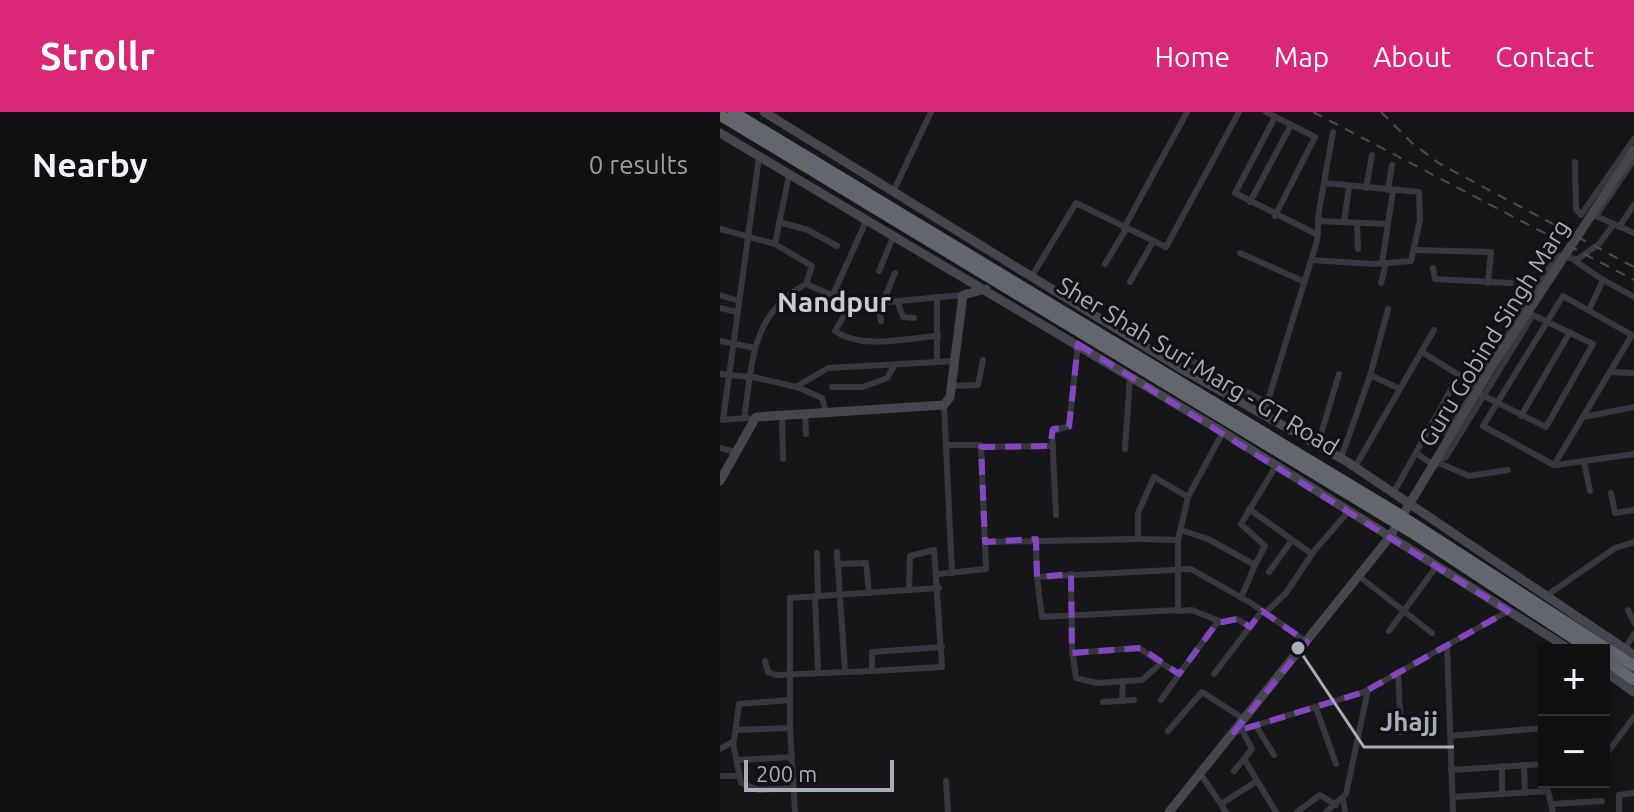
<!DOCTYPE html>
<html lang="en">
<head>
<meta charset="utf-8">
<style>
  :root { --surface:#101012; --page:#19191b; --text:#f1f3f6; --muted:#9c9d9f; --line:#303032; --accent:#db2777 }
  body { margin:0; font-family:Ubuntu,sans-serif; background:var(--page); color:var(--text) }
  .controls { position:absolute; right:24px; bottom:24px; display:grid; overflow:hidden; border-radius:0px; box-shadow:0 4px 12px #0003 }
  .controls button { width:72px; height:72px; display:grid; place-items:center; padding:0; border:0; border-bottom:2px solid var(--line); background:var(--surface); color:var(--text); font:40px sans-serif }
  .scale { position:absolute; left:24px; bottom:20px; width:150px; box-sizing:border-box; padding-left:8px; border:4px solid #a8adb8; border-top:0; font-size:22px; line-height:28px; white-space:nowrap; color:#a8adb8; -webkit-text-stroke:6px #111113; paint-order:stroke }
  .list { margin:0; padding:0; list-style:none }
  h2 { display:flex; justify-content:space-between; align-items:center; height:104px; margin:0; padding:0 32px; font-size:34px }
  h2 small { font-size:26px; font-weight:400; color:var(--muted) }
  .map { position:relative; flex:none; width:914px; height:700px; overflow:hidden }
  header { display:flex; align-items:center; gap:48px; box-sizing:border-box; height:112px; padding:0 40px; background:var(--accent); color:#fff }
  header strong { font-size:38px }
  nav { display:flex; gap:44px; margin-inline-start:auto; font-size:28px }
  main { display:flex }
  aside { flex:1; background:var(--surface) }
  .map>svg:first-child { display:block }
</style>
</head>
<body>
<header>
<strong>Strollr</strong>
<nav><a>Home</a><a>Map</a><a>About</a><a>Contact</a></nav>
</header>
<main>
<aside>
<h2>Nearby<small>0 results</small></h2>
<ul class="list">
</ul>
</aside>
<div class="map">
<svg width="914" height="700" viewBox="0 0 914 700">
  <rect width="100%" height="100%" fill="#161618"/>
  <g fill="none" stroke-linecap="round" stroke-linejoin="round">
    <g stroke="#37383d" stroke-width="6">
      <polyline points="546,0 595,25 555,104"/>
      <polyline points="555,5 515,81 598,123"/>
      <polyline points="914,48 876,104 914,121"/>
      <polyline points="855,50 856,97 861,103 914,27"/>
      <polyline points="646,76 652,43"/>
      <polyline points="668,78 672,53"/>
      <polyline points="173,80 211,0"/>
      <polyline points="530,90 571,13"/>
      <polyline points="598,109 668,112"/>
      <polyline points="59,110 88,118 117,134"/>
      <polyline points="624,110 629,75"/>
      <polyline points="637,111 638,137"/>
      <polyline points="899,115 914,93"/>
      <polyline points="404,116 467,0"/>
      <path d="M 0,117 L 55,132 L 92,154 L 86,172 C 30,203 33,250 24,306"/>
      <polyline points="55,132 69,63"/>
      <polyline points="694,138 771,140 768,171"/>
      <polyline points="520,141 585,170"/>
      <polyline points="591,148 654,152 691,149 700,108 699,80 604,71"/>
      <polyline points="662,151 673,79"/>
      <polyline points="385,152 406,117"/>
      <polyline points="713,156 715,167 791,171"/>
      <polyline points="159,159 174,123"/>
      <polyline points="312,164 356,91 446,135 519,0"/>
      <polyline points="882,167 914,185"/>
      <polyline points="410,170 433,130"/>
      <polyline points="661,171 666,151"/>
      <polyline points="86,172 136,193 243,183"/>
      <polyline points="0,183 19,189"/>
      <polygon points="843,184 912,223 834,353 763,314"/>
      <polyline points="112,185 147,107"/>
      <polyline points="217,185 217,250"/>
      <polyline points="177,189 183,205 194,206"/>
      <polyline points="163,190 175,161"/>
      <polyline points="158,191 161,209"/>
      <path d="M 131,192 L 115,219 C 142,238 186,226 218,224"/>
      <polyline points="0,196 17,200"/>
      <polyline points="869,198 883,168 855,149 879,132 894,112"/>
      <polyline points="0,229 35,236"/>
      <polyline points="702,240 755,273"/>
      <polyline points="462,243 547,291"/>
      <polyline points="891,260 914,261"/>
      <polyline points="0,262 29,265"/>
      <polyline points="650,263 680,277"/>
      <polyline points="29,264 76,275 108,256 235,249"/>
      <polyline points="231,274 258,273 263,248"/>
      <polyline points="77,275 102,286 106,300"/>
      <polyline points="112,275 143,275 167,266 174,254"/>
      <polyline points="224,293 232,461"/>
      <polyline points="85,301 86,322"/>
      <polyline points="544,301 597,129 599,99 613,20"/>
      <polyline points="62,303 63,347"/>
      <polyline points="801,304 850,220"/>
      <polyline points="864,305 914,295"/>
      <polyline points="0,308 28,306"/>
      <polyline points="3,308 39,45"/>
      <polyline points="727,322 835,147 839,144 855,147"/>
      <polyline points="598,332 619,262"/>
      <polyline points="261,335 333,334"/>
      <polyline points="0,336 15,340"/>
      <polyline points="405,337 410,264"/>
      <polyline points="696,341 715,354"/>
      <polyline points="621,346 650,264 668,197"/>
      <polyline points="719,347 726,345 813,203 873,232 826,315 762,283"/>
      <polyline points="717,350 749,364 788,358"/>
      <polyline points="864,350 870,379"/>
      <polyline points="836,353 914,342"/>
      <polyline points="635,355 714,218"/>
      <polyline points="674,380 739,263"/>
      <polyline points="891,381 895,401 914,398"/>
      <polyline points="529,397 592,442"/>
      <polyline points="336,403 332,319 349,314 358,232"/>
      <polyline points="461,418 488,427 535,453 521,486"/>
      <polyline points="458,428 418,427 418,401 434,365 468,385"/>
      <polyline points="265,430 418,427"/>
      <polyline points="316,432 317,465 471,457 531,491 587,530"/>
      <polyline points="117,440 125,559"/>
      <polyline points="97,441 98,484"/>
      <polyline points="118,452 146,451 149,481"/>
      <polyline points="535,453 545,434 521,412 556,354"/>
      <polyline points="549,460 572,428"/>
      <polyline points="218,462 266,457 261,333 227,333"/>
      <polyline points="351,462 352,537 356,566 377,571 422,568 441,551 459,562 497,511 517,507 530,515"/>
      <polyline points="317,465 322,505 458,498 458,428 468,385 503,320"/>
      <polyline points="640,465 712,521"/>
      <polyline points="829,482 895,436 914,430"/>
      <polyline points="95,484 98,560"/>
      <polyline points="908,498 914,511"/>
      <polyline points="457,499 472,498 499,509"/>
      <polyline points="545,501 566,481 594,439 628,400"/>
      <polyline points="669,519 716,455"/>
      <polyline points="727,534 733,700"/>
      <polyline points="905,537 914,522"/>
      <polyline points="352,541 419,536 441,551"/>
      <polyline points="45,549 48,560 56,563 152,559 152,540 222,535"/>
      <polyline points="152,559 222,555 214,438 190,444 189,478"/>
      <polyline points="678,560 681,620"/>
      <polyline points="494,562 542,499"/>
      <polyline points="441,588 460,561"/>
      <polyline points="402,589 403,569"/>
      <polyline points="383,590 414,588"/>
      <polyline points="596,596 616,652"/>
      <polyline points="536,614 554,643"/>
      <polyline points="16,618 70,616"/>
      <polyline points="448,619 482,580 524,607"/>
      <polyline points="514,620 644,580 788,499"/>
      <polyline points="730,624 824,616"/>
      <polyline points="13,631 21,671 39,678 74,676"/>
      <polyline points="0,637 14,629 19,592 70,588"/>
      <polyline points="884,645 914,605"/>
      <polyline points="524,647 556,700"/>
      <polyline points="18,648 72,645"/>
      <polyline points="804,653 805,681"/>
      <polyline points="782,654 782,682"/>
      <polyline points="731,658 824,652"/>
      <polyline points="514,659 532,637 522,618"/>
      <polyline points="480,661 506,700"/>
      <polyline points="0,664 17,664"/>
      <polyline points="226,669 228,700"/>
      <polyline points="733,685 828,679 833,700"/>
      <polyline points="623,687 625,700"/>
      <polyline points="501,692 537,669"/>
      <polyline points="832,692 882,689"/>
      <polyline points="75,700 70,616 70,486 219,476"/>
      <polyline points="577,700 600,683 616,693"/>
      <polyline points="606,700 626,682 648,578"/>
      <polyline points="899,700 899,683 914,681"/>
    </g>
    <g stroke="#45474d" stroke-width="9">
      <polyline points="44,0 460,256 626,349 914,543"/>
      <polyline points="0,21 503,320 851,538"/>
      <polyline points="0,369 36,305 224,293 230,285 243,183 266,177"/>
      <polyline points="884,559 914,580"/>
      <polyline points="449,700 669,426 773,253 914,38"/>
    </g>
    <g stroke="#63666e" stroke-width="11">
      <polyline points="13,0 677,401 914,554"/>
      <polyline points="0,3 691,420 871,538"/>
      <polyline points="884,547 914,568"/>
    </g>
    <g stroke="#4a4c52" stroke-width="2" stroke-dasharray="10 8" stroke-linecap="butt">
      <polyline points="593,0 914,168"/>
      <polyline points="661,0 692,31 720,52 914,155"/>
    </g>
  </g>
  <path fill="none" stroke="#8446be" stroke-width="6" stroke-dasharray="16 10" stroke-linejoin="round" d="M 358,232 L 788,499 L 644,580 L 514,620 L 587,530 L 542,499 L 530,515 L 518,507 L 497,511 L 459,562 L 421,536 L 352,541 L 351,462 L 317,465 L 316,427 L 265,430 L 261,335 L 330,334 L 333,317 L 349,315 Z"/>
  <g text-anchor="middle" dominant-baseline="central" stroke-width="6" stroke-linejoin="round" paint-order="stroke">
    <g font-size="24" fill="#a8adb8" stroke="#111113">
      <text transform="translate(774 221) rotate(-58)">Guru Gobind Singh Marg</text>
      <text transform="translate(478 254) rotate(31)">Sher Shah Suri Marg - GT Road</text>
    </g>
    <g font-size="28" font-weight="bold" fill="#c9ccd4" stroke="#111113">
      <text x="114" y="189">Nandpur</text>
    </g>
  </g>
  <path fill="none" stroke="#a8adb8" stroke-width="3" d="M578 536L644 635H734"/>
  <circle fill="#a8adb8" stroke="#111113" stroke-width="3" cx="578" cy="536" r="8"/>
  <g font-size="26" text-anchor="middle" font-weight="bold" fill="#a8adb8" stroke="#111113" stroke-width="6" stroke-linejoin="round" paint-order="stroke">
    <text x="689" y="619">Jhajj</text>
  </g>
</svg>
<div class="controls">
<button>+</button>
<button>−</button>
</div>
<div class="scale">200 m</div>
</div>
</main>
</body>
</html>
